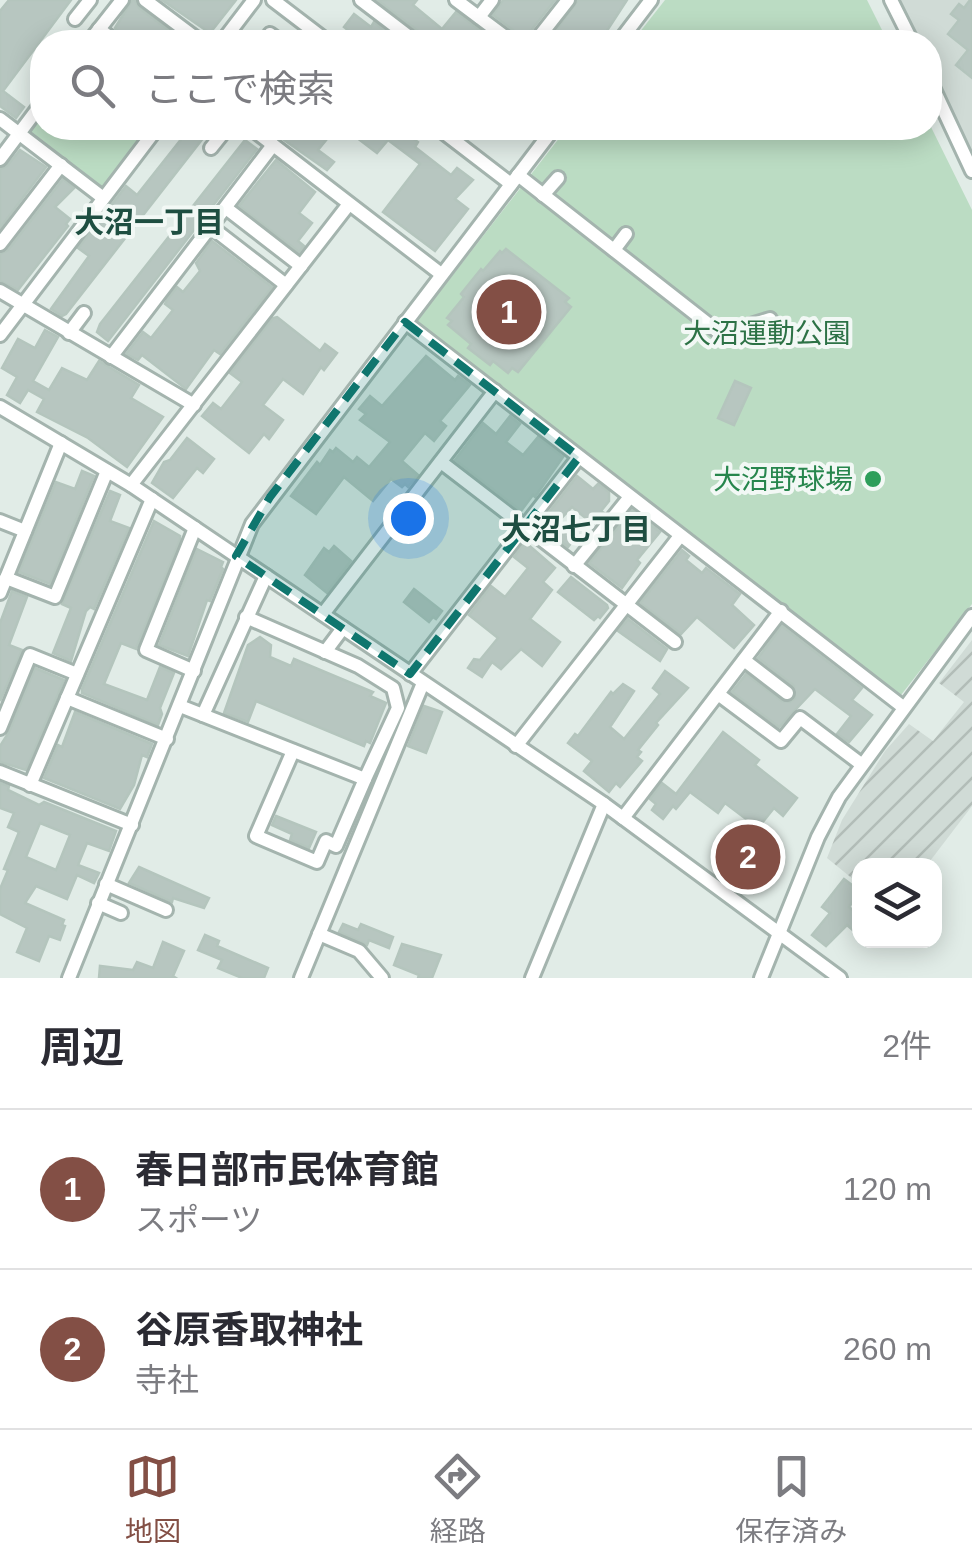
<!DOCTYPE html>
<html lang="ja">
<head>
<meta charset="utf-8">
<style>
  :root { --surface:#fff; --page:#f2f2f3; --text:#2b2b33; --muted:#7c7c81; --line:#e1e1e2; --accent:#834f45 }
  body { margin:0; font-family:Arial,"Noto Sans JP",sans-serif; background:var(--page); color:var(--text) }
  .controls { position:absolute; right:30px; bottom:30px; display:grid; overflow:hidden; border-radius:20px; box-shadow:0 5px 25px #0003 }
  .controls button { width:90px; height:90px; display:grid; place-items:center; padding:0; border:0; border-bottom:2px solid var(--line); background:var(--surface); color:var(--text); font:50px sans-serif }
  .you { position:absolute; left:408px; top:518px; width:35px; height:35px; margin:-25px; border:8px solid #fff; border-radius:50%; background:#1a73e8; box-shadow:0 0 0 15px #1a73e833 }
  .badge { display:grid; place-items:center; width:65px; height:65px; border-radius:50%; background:var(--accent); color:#fff; font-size:32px; font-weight:700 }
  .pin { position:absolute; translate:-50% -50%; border:5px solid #fff; box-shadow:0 2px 10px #0006 }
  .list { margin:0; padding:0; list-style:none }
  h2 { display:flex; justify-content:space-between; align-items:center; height:130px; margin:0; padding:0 40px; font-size:42px }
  h2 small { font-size:32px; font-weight:400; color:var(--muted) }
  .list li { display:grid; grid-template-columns:65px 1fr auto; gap:30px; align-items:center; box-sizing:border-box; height:160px; padding:0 40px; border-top:2px solid var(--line) }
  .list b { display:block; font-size:38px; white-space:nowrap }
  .list p { margin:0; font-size:32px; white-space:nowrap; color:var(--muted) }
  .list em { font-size:32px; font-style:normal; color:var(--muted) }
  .icon { flex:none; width:55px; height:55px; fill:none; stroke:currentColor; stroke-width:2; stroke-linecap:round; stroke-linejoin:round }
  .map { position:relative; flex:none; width:972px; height:978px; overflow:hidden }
  .search { position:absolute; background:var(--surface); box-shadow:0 5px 25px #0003; left:30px; right:30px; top:30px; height:110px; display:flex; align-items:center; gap:25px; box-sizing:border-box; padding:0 35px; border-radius:40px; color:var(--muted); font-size:38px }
  .sheet { height:450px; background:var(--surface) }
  nav { display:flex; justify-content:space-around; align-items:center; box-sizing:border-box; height:140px; border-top:2px solid var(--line); background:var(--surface); font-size:28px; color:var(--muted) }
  nav a { display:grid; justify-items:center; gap:5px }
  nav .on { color:var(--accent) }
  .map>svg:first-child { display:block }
</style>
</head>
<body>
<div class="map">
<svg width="972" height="978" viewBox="0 0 972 978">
  <defs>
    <pattern id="industrial-furrows" width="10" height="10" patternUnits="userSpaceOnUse" patternTransform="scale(2.5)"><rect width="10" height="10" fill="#d0dbd6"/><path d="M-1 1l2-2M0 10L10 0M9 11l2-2" fill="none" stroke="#b2bdb8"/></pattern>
  </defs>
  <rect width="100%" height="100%" fill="#e1ece7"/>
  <polygon fill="#d0dbd6" points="898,0 972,0 972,167 930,71 930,42 917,42"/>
  <polygon fill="url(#industrial-furrows)" points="972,640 972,806 927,865 860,866 859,884 827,858 842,820 885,751 909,724 933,741 964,702 939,683"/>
  <g fill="#bbdcc3">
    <polygon points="665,0 867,0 888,42 632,42"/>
    <polygon points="42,113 42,128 148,128 102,188 28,132"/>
    <polygon points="930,125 972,210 972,604 901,695 417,321 567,128 930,128"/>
  </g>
  <g fill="#b7c6c0" stroke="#b4c5bd" stroke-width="2.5" fill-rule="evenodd">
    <polygon points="9,0 71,0 3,91 24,107 16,118 0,106 0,11"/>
    <polygon points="132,0 135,0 139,8 185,42 126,42 115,28"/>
    <polygon points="162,0 236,0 210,33"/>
    <polygon points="377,0 417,0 413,5 442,29 456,12 496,42 426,42 422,34"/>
    <polygon points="503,0 555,0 522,42 518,34 493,15"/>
    <polygon points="578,0 627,0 601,40 596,36 590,42 547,42"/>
    <polygon points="970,0 972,0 972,78 956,65 968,50 948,34 959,20 951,14 959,4 964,8"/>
    <polygon points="354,14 371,27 374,22 385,31 375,42 363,42 344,27"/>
    <polygon points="190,128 211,128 66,314 62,316 51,309 89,256 78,248 126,186 137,195"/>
    <polygon points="267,128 336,128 318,150 334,162 327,170"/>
    <polygon points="344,128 398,128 418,142 415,147 451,175 457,168 473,180 455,199 468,209 435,251 383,212 420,164 388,140 377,153"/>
    <polygon points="245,140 257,149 108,341 97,332 100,324"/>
    <polygon points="20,150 46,167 0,228 0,169 7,166"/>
    <polygon points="276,160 315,192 299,213 312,223 298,241 304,246 299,252 239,206"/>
    <polygon points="63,179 74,188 55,207 70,219 66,224 68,226 18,290 0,281 0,254 8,250"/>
    <polygon points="212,241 272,287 220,354 214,350 186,389 142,355 138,360 126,354 143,332 151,338 173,310 165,304 167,300 177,287 183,292 200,271 196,263"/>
    <polygon points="506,249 569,298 565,302 571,307 518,372 512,368 508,373 493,361 490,365 468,348 471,344 448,325 452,321 447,318 464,297 461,294 481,269 483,271 500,251 502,253"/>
    <polygon points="277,317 320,351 325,344 337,353 324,370 321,367 303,394 283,379 263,405 283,420 269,439 264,434 249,453 202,416 213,403 221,409 242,382 230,373 273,318"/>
    <polygon points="45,330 58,337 33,381 49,390 62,368 87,380 99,361 139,385 131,398 163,417 127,467 88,438 37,412 44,399 28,390 20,403 7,395 17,377 2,368 18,339 35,348"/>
    <polygon points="426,356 455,380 458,376 470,385 440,421 446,426 434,441 425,433 402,461 418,475 408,487 405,484 402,487 391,479 373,501 344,477 316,514 291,496 317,462 320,465 330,450 333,452 336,448 353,462 357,457 369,467 390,442 360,420 366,414 359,409 370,396 382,406"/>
    <polygon points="735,381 751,388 734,425 718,418"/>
    <polygon points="510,416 520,424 506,442 523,455 538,437 563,457 535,497 533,495 521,511 455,460 483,423 496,434"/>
    <polygon points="187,438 214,459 203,473 197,468 173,498 152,483 164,462 170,460"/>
    <polygon points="82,471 94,476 50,584 19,572 56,482 75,489"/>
    <polygon points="577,476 593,489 598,484 609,492 609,501 601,511 604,513 593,524 572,507 558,522 576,537 568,547 539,525"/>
    <polygon points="110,491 120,495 110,521 129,528 94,609 90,607 86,611 71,661 53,653 71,608 62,604"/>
    <polygon points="632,510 660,532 637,560 640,563 622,588 589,563"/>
    <polygon points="154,521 180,536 180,540 136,649 121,643 104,684 147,700 160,667 174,673 160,708 162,714 158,725 82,693 82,689"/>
    <polygon points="525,542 555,568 543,582 552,590 530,619 560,642 542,666 521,649 501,669 492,662 482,677 468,668 474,659 480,660 498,638 469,615 491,586 505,597 528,568 514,557"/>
    <polygon points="334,546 351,561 327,593 305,575 324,548 329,552"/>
    <polygon points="197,549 223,562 221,567 223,569 210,601 207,600 188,656 159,645"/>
    <polygon points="682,550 689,556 686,560 702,573 706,568 740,594 732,605 754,625 734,648 697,617 681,634 640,603"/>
    <polygon points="571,577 607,605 608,608 600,618 598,616 594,620 558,592"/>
    <polygon points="414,589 442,611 436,619 433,617 429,622 404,602"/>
    <polygon points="12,591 27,597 9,645 22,650 0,701 0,623"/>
    <polygon points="628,619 667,649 660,661 618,631"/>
    <polygon points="782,626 862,688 852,700 872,715 849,742 837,734 851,716 815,689 779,727 732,692 746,674 782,701 790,702 795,698 794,686 758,658"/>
    <polygon points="260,637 271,645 270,657 291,666 294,659 373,692 370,696 386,703 370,743 366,741 364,746 256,701 248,722 224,713 248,645"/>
    <polygon points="35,668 64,680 26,770 0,762 0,746 9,732"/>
    <polygon points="665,671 688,688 656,723 658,725 638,750 641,752 637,757 642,761 620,787 616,783 609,792 584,771 592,761 568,743 575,734 578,736 611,692 613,694 623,684 634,691 610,727 624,739 660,694 653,688"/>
    <polygon points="424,706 442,712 426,753 408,746"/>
    <polygon points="75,712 152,744 147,757 142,755 134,785 120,809 44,778 58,745 62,747"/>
    <polygon points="723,732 759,760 755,765 797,798 783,816 774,808 758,828 725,803 718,813 690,792 676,809 673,806 663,819 652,810 656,804 650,799 662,783 676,794"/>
    <path d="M 0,783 L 9,786 L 8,790 L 39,805 L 44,802 L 116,831 L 109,851 L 87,843 L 78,865 L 99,873 L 94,883 L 77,875 L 67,899 L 36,886 L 25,903 L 64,920 L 62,925 L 65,926 L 60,940 L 49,936 L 39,961 L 17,952 L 27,928 L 0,914 L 0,889 L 8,870 L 4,869 L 19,832 L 8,827 L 14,813 L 0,808 ZM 40,823 L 70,835 L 56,870 L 26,857 Z"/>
    <polygon points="276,816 316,832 309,848 290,840 292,834 272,825"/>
    <polygon points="139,867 209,898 204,908 173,898 172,902 129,883"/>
    <polygon points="844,879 860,891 849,907 860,916 860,926 855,932 847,925 826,946 812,935 830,913 822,907"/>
    <polygon points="343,924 358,930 361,924 393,937 389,948 369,940 367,945 339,932"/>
    <polygon points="205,935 219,941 217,946 268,968 264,978 242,978 218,968 222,960 198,950"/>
    <polygon points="163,942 184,951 173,976 176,978 99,978 100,966 133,970 137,962 153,968"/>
    <polygon points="402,944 441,955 432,978 418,978 419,975 394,965"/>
  </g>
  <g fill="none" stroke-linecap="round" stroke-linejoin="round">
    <defs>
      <g id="minor">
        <polyline points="145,0 201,42"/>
        <polyline points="273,0 328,42"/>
        <polyline points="361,0 416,42"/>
        <polyline points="456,0 512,42"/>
        <polyline points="891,0 912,42"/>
        <polyline points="479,17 492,0"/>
        <polyline points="75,19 90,0"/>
        <polyline points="99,29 116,42"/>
        <polyline points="270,34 281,42"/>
        <polyline points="89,42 122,0"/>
        <polyline points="222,42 254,0"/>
        <polyline points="535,42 568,0"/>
        <polyline points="619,42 651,0"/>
        <polyline points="930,81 972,171"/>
        <polyline points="0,119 102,197"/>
        <polyline points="251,128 441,274"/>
        <polyline points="438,128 511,184"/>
        <polyline points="211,148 227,128"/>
        <polyline points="0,159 42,103"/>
        <polyline points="518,175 721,334 770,319"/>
        <polyline points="543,195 558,178"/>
        <polyline points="226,208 301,266"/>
        <polyline points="211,227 286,285"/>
        <polyline points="0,244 61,165"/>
        <polyline points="614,250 626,234"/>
        <polyline points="0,291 194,405"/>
        <polyline points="405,322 903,707"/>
        <polyline points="69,333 84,313"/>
        <polyline points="0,335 157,128"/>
        <polyline points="111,357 273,145"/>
        <polyline points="0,407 131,485 604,804 840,978"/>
        <polyline points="441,462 675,642"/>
        <polyline points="131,485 349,204"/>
        <polyline points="0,521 25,531"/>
        <polyline points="574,566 629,498"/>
        <polyline points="6,578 55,597 107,471"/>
        <polyline points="0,593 61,443"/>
        <polyline points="323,614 495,391"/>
        <polyline points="325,652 343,628"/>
        <polyline points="744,660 787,693"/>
        <polyline points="194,671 146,650 195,528"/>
        <polyline points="410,674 579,457"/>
        <polyline points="718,694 781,741 800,718 861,764"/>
        <polyline points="67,698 167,739"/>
        <polyline points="180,706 365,779 398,708 393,688 358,666 246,617"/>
        <polyline points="203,715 266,576"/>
        <polyline points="0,728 30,655 77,674"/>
        <polyline points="516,746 680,536"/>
        <polyline points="293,751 256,836 317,862 326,841 336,846 365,779"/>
        <polyline points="0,772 132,825"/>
        <polyline points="30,785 152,499"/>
        <polyline points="623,818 781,611"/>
        <polyline points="106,884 166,910"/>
        <polyline points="98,903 121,913"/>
        <polyline points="319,934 359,951 382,978"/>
        <polyline points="69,978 252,524 554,128"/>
        <polyline points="301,978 423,683"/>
        <polyline points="532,978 604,804"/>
        <polyline points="761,978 818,837 839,797 972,616"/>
      </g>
    </defs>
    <use href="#minor" stroke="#a4b4ae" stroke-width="18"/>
    <use href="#minor" stroke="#fff" stroke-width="12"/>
  </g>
  <path fill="#0f766e" fill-opacity="0.2" stroke="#0f766e" stroke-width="8" stroke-dasharray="20 12" stroke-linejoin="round" d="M 405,322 L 579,457 L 410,674 L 236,556 L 270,497 Z"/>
  <circle fill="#2e9e5b" stroke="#f2f8f5" stroke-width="4" cx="873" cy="479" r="10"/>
  <g text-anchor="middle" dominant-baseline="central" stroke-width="8" stroke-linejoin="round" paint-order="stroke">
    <g font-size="28" fill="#2d7246" stroke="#f2f8f5">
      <text x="767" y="333">大沼運動公園</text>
    </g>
    <g font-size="28" fill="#27864d" stroke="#f2f8f5" text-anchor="end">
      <text x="853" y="479">大沼野球場</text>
    </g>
    <g font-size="30" font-weight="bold" fill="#1e4e41" stroke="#f2f8f5">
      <text x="149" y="222">大沼一丁目</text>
      <text x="576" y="529">大沼七丁目</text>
    </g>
  </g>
</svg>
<div class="controls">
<button><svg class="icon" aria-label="layers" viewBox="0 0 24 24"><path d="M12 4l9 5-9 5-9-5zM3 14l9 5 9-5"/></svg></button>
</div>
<div class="you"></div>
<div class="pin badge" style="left:509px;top:312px">1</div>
<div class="pin badge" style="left:748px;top:857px">2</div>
<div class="search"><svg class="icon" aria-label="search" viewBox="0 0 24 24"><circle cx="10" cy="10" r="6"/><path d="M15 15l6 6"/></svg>ここで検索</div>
</div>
<section class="sheet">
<h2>周辺<small>2件</small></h2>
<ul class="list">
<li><span class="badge">1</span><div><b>春日部市民体育館</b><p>スポーツ</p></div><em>120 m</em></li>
<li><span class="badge">2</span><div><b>谷原香取神社</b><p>寺社</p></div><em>260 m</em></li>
</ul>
</section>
<nav>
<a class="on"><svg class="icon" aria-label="map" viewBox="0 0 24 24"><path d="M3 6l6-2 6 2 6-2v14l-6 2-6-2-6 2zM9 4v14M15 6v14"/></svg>地図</a>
<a><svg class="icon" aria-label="directions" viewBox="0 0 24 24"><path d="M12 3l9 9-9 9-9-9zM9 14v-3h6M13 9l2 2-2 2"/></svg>経路</a>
<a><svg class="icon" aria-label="saved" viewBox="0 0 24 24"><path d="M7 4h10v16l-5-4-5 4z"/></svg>保存済み</a>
</nav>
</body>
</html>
